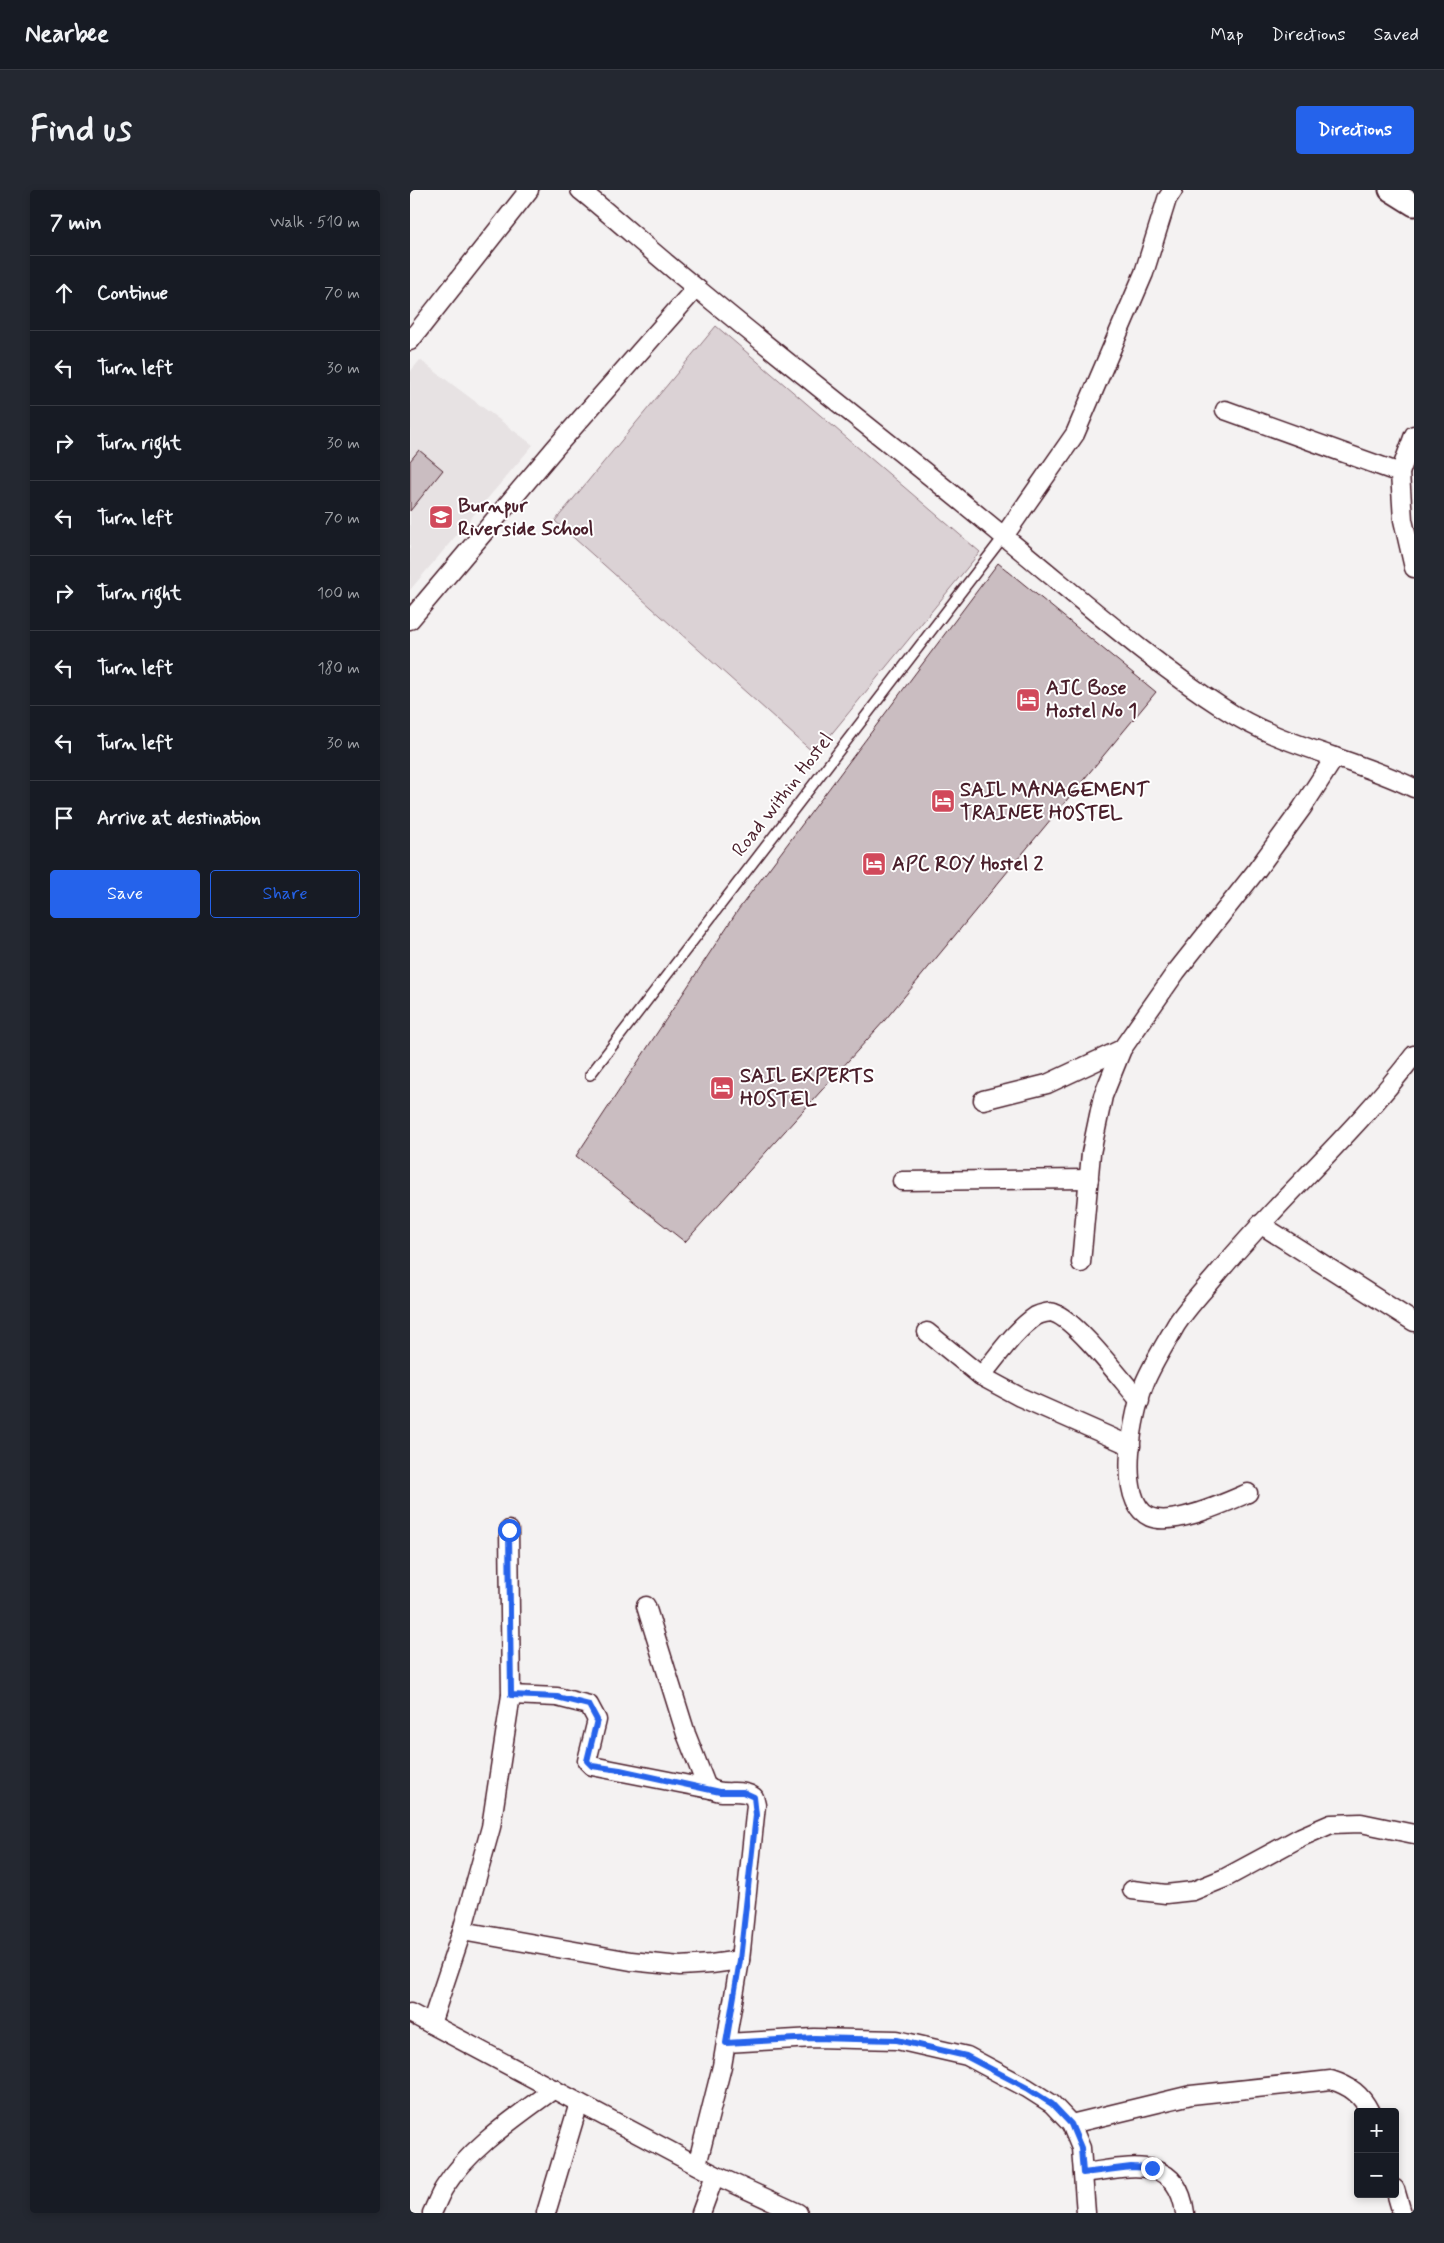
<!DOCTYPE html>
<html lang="en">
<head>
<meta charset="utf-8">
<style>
  :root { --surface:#171b24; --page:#242831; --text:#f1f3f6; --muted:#9ea1a6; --line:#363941; --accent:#2563eb }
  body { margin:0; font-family:Mynerve,sans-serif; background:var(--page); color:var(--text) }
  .controls { position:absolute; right:15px; bottom:15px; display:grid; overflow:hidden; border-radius:5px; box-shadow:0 2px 8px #0003 }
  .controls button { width:45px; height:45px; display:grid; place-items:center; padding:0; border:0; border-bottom:1px solid var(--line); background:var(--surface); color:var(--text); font:25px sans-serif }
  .stop { position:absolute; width:15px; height:15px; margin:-11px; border:4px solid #2563eb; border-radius:50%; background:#fff }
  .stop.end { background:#2563eb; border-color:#fff; box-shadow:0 1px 5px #0008 }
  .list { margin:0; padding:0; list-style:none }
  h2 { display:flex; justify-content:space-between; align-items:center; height:65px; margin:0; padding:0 20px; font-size:21px }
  h2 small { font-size:16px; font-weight:400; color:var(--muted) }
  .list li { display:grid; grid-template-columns:32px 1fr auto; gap:15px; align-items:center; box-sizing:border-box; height:75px; padding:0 20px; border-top:1px solid var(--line) }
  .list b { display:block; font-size:19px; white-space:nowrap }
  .list em { font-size:16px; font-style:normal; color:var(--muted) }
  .actions { display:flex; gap:10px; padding:15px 20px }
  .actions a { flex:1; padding:11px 0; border:1px solid var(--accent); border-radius:5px; text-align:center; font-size:18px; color:var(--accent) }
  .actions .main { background:var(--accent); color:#fff }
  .icon { flex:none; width:28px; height:28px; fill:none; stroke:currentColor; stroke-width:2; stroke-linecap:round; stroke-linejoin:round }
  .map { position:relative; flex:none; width:1004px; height:2023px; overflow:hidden; border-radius:5px }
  header { display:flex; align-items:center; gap:30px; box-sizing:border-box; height:70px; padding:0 25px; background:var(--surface); border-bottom:1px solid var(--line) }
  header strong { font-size:24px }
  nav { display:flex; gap:28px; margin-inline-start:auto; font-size:18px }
  .intro { display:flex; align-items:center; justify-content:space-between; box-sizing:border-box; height:120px; padding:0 30px }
  h1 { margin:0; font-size:35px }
  .button { padding:12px 22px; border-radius:5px; background:var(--accent); color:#fff; font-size:18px; font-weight:700 }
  main { display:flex; gap:30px; padding:0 30px }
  aside { flex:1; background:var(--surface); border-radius:5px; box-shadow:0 2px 8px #0003 }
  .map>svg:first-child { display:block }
</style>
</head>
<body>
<header>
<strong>Nearbee</strong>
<nav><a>Map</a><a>Directions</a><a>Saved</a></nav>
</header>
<div class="intro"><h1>Find us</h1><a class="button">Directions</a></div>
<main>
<aside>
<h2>7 min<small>Walk · 510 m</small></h2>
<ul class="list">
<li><svg class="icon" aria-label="ahead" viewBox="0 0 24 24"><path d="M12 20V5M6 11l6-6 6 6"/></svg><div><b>Continue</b></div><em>70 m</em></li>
<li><svg class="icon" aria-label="left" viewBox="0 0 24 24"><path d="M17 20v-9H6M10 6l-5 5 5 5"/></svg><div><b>Turn left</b></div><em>30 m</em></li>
<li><svg class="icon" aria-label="right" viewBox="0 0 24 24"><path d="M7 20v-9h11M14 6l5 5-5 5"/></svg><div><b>Turn right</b></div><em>30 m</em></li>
<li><svg class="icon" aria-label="left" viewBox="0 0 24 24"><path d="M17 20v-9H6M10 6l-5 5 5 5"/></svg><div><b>Turn left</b></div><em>70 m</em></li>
<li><svg class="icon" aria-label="right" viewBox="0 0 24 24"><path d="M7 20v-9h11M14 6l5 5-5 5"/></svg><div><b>Turn right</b></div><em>100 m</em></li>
<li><svg class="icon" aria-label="left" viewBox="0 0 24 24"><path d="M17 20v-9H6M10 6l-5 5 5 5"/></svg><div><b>Turn left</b></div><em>180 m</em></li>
<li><svg class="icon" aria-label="left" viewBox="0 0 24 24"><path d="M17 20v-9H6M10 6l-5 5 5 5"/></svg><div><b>Turn left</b></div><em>30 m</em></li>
<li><svg class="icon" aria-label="arrive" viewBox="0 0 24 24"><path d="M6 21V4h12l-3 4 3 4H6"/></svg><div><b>Arrive at destination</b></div></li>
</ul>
<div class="actions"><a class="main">Save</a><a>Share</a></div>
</aside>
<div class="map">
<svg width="1004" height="2023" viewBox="0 0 1004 2023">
  <rect width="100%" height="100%" fill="#f4f2f2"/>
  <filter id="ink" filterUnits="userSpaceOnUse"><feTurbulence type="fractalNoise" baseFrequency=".02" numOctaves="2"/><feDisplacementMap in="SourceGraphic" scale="10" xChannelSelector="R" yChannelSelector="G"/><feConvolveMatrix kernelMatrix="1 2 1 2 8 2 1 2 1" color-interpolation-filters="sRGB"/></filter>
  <g filter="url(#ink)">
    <polygon fill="#e7e2e3" points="10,170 123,255 0,400 0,182"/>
    <polygon fill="#dbd2d5" stroke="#927880" points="306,136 570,362 405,564 145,331"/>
    <g fill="#cabdc1" stroke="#4a1f2b">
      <polygon points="9,260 33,280 0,321 0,271"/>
      <polygon points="588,373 746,502 475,830 275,1052 166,966 328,720"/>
    </g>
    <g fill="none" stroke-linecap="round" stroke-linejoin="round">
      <defs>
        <polyline id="service" points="180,885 594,346"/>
        <g id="minor">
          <path d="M 170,0 C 210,32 248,68 289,100 C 389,183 492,262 592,345 C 665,404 734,467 813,518 C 871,557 942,567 1004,598"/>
          <polyline points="0,151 119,0"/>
          <polyline points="815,220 990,283"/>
          <polyline points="1004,245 990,283 993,330 1004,378"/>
          <polyline points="594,346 665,244 734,83 757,9 763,0"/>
          <polyline points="0,430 146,257 286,98"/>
          <polyline points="573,910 637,894 712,859"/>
          <polyline points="492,991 679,989"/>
          <polyline points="850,1034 1004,1132"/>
          <polyline points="671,1073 681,963 693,906 712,859 766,782 846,681 892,618 925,567"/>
          <polyline points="517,1142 571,1186 610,1207 721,1256"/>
          <path d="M 571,1186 C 588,1166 604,1141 626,1126 C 630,1124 640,1121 644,1123 C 666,1130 713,1192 730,1211"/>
          <path d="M 838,1303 C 817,1312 763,1337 740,1327 C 704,1311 724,1219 735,1192 C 743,1173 756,1153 766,1135 C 778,1116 795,1099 809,1082 C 871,1007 945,943 1004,865"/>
          <path d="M 236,1416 L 276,1544 L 296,1595 C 310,1609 330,1596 344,1607 L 346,1615 L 330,1770 L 312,1876 L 287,1975"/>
          <polyline points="101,1505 147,1507 179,1515 187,1530 177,1571 182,1576 300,1599"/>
          <polyline points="722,1700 756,1704 783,1701 815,1688 891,1647 921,1634 951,1633 1004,1644"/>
          <polyline points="52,1741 221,1771 270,1776 301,1774 330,1770"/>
          <polyline points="0,1823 305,1985 388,2023"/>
          <polyline points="21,1834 52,1741 81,1637 101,1505 99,1340"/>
          <polyline points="316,1853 404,1848 487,1850 557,1866 617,1898 642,1914 661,1934 671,1958 676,2023"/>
          <path d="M 661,1934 L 781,1905 L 921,1890 C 940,1896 951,1904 960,1922"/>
          <path d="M 673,1983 C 717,1978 767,1962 775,2023"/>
          <polyline points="985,1999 992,2023"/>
          <path d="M 22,2023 C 26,2015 29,2006 34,1998 C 59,1958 106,1927 144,1899"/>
          <polyline points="136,2023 169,1913"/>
          <polyline points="291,2023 305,1985"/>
        </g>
        <polyline id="tertiary" points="980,0 1004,15"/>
      </defs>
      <use href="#service" stroke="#4a1f2b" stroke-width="12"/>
      <use href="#minor" stroke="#4a1f2b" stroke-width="21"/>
      <use href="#tertiary" stroke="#4a1f2b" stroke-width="25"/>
      <use href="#service" stroke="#fff" stroke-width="9"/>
      <use href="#minor" stroke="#fff" stroke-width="18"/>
      <use href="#tertiary" stroke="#fff" stroke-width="21"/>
    </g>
  </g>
  <g fill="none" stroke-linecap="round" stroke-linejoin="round" filter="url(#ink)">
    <polyline stroke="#2563eb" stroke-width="6" points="99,1340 101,1505 147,1507 179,1515 187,1530 177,1571 182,1576 210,1580 310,1602 333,1602 344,1607 346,1625 330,1770 316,1853 404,1848 487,1850 556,1866 617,1898 642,1914 661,1934 671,1958 673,1983 721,1977 742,1978"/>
  </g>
  <defs>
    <symbol id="school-square" viewBox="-11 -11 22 22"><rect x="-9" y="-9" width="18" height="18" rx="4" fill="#d1495b" stroke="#fff"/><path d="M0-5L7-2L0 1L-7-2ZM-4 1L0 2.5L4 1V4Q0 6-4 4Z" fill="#fff"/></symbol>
    <symbol id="hotel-square" viewBox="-11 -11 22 22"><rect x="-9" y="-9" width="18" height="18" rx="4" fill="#d1495b" stroke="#fff"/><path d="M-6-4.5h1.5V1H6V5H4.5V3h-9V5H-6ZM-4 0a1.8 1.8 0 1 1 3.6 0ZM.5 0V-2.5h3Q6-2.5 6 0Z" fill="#fff"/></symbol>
  </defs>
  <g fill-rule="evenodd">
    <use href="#school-square" x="17" y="313" width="28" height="28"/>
    <use href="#hotel-square" x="604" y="496" width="28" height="28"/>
    <use href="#hotel-square" x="519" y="597" width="28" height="28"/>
    <use href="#hotel-square" x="450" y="660" width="28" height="28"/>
    <use href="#hotel-square" x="298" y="884" width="28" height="28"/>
  </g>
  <g text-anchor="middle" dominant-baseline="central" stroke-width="4" stroke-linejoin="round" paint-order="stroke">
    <g font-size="20" font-weight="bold" fill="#4a1f2b" stroke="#fff" text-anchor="start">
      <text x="48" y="316">Burnpur<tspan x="48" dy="23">Riverside School</tspan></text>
      <text x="636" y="498">AJC Bose<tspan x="636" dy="23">Hostel No 1</tspan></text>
      <text x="550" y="600">SAIL MANAGEMENT<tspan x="550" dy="23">TRAINEE HOSTEL</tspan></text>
      <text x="482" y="674">APC ROY Hostel 2</text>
      <text x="330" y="886">SAIL EXPERTS<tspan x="330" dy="23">HOSTEL</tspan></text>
    </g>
    <g font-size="20" fill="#4a1f2b" stroke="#fff">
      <text transform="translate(373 605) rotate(-52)">Road within Hostel</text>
    </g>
  </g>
</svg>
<div class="controls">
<button>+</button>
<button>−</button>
</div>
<div class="stop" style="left:99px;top:1340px"></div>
<div class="stop end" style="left:742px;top:1978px"></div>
</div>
</main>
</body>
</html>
